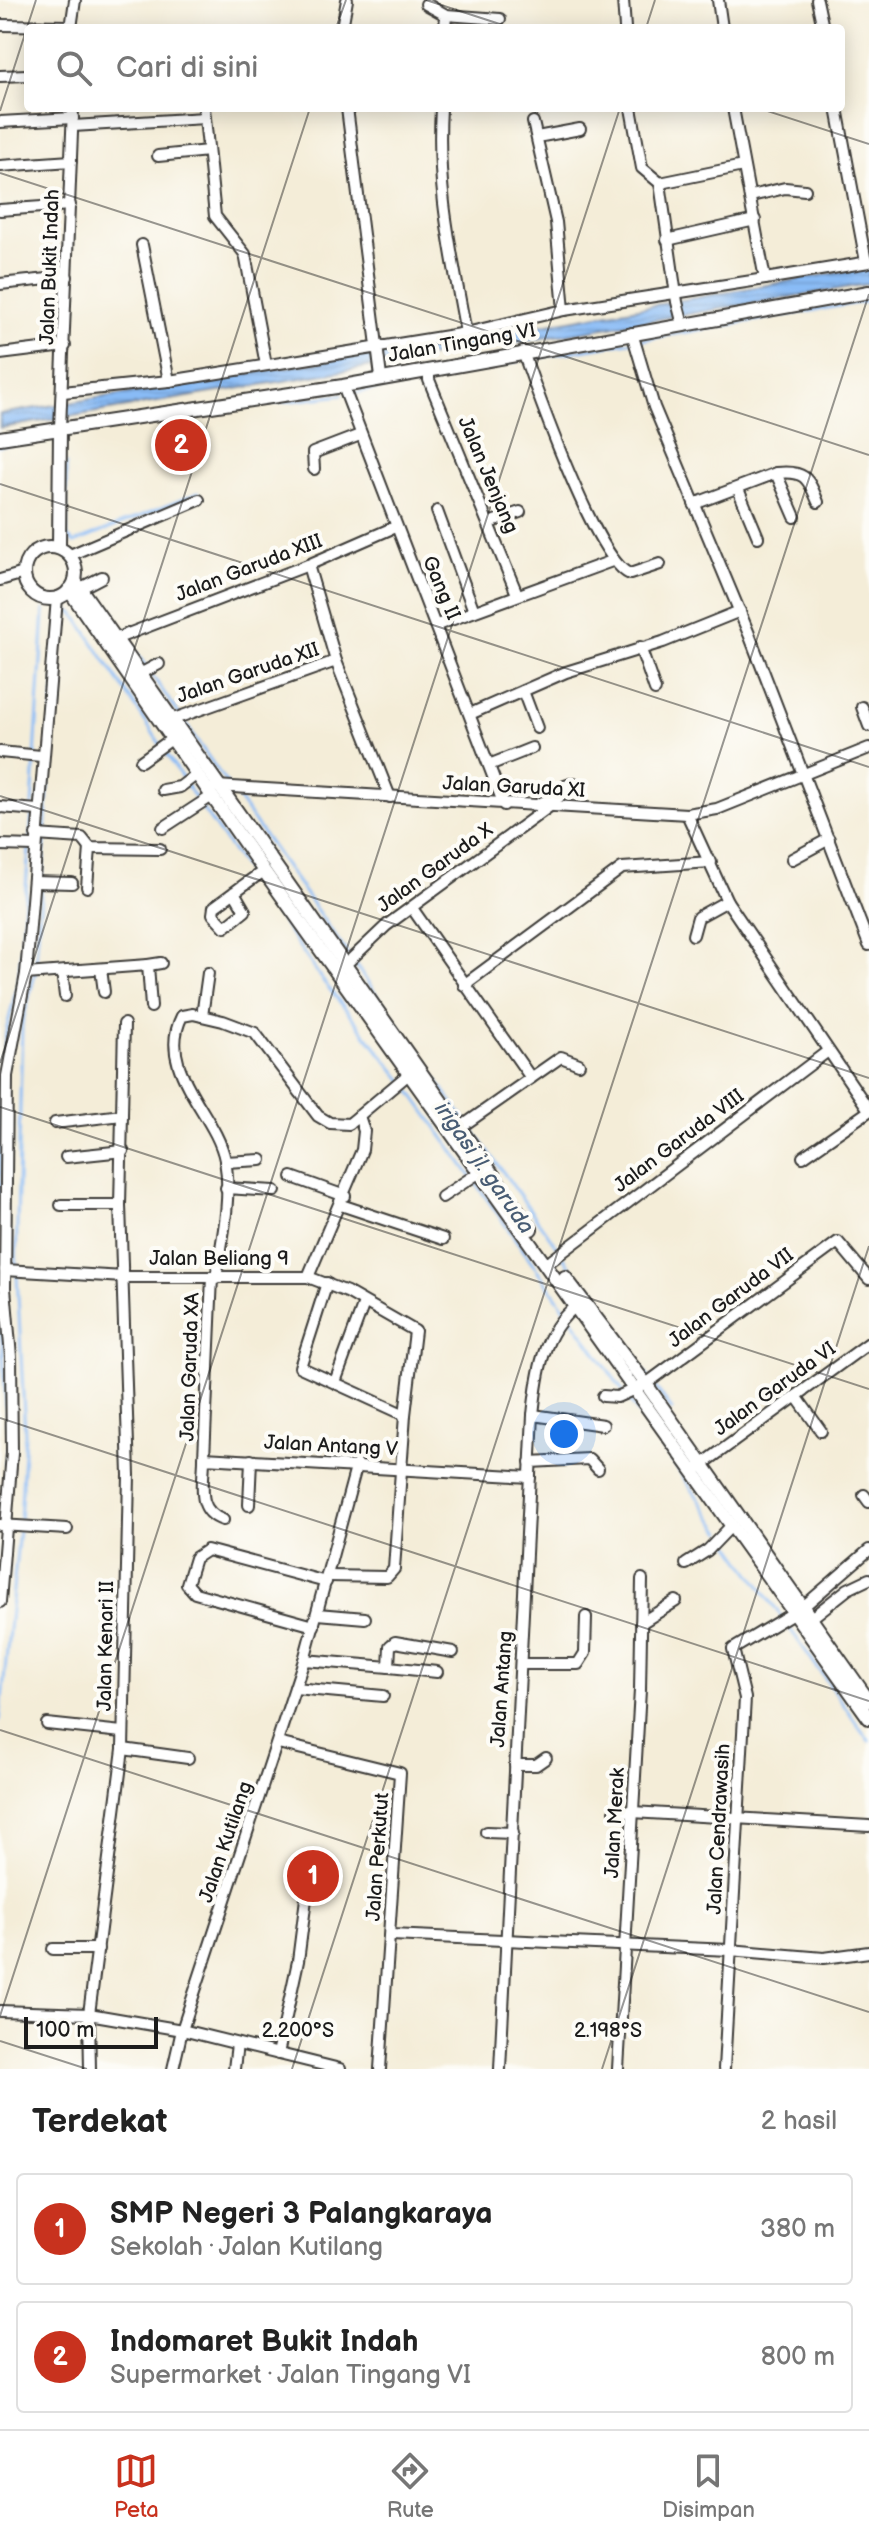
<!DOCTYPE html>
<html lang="id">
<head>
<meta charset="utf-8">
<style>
  :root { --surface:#fff; --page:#f6f6f6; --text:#222; --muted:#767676; --line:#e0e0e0; --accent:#c8321e }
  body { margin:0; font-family:"Balsamiq Sans",sans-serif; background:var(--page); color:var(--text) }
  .scale { position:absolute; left:24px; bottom:20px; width:134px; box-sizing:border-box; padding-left:8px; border:4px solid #1c1c1c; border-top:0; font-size:22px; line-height:28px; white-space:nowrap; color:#1c1c1c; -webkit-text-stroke:6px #fdfcf7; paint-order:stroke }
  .you { position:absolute; left:564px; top:1434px; width:28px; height:28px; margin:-20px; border:6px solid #fff; border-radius:50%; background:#1a73e8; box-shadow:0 0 0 12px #1a73e833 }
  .badge { display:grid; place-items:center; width:52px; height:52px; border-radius:50%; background:var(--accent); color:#fff; font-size:26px; font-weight:700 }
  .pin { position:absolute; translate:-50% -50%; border:4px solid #fff; box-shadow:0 2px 8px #0006 }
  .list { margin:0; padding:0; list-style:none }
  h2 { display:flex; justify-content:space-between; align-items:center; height:104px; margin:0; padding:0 32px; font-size:34px }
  h2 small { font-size:26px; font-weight:400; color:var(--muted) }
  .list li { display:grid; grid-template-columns:52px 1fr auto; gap:24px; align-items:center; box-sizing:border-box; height:112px; margin:0 16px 16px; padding:0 16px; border:2px solid var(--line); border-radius:8px }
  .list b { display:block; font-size:30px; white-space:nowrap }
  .list p { margin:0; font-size:26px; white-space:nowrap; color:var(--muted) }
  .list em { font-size:26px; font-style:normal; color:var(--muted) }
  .icon { flex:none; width:44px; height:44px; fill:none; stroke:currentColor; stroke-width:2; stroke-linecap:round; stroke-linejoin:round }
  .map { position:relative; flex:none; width:869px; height:2069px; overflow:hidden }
  .search { position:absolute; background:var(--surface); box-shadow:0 4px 20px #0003; left:24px; right:24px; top:24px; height:88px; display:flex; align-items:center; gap:20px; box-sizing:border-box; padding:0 28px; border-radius:8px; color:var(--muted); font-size:30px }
  .sheet { height:360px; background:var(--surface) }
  nav { display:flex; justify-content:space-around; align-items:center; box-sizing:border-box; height:112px; border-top:2px solid var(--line); background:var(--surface); font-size:22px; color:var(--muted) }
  nav a { display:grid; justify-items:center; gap:4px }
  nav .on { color:var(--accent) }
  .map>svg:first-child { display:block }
</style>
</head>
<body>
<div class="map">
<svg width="869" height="2069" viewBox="0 0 869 2069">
  <defs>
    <pattern id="water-rules" width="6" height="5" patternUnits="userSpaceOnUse" patternTransform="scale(2)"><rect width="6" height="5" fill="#89bbf6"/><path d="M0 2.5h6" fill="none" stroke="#76a0d2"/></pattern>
  </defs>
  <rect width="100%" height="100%" fill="#fdfcf7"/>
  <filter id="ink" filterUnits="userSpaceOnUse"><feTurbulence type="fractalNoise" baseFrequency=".0125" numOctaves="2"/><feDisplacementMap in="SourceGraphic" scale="16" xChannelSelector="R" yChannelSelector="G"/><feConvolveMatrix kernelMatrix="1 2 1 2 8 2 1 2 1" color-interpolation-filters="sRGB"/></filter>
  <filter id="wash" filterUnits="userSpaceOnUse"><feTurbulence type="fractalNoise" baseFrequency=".006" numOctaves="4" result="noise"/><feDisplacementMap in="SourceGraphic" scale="32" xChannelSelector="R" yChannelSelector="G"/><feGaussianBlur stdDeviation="1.8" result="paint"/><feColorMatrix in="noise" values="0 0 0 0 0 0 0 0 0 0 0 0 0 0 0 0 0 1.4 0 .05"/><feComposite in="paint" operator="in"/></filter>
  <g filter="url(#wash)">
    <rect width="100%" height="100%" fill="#f4edd8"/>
    <polygon fill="url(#water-rules)" stroke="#526c89" stroke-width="2" points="869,267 869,284 0,428 0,414 480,336"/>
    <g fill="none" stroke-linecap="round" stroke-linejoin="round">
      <g stroke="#89bbf6" stroke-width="3">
        <polyline points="534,358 869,301"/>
        <polyline points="432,379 518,361"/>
        <polyline points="349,394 424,381"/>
        <polyline points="258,405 342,395"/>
        <polyline points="0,446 57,436"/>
        <polyline points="66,464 67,536 74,543 198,493"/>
        <polyline points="83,554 81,570 85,581"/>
        <polyline points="90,587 123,633"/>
        <polyline points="60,617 66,610 74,613 160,744"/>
        <polyline points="127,639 227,784"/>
        <polyline points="164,750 197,801"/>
        <polyline points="232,790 465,1120"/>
        <polyline points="32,806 44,610"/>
        <polyline points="201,807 250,876"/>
        <polyline points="45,833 56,665"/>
        <polyline points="30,841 32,813"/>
        <polyline points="254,882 323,981 407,1086 623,1391"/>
        <polyline points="470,1126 559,1250"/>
        <polyline points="0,1194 1,1075 6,1032 19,977 29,849"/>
        <polyline points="563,1257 649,1378"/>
        <polyline points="16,1267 22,1024 35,974 45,840"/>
        <polyline points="17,1274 25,1434 20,1522"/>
        <polyline points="0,1296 7,1428"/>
        <polyline points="653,1384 672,1410"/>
        <polyline points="627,1397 722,1532"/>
        <polyline points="6,1464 7,1448"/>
        <polyline points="726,1538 869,1741"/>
        <polyline points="0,1720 19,1530"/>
      </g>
    </g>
  </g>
  <g filter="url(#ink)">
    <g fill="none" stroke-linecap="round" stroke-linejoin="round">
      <defs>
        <g id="minor">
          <polyline points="623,0 625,28"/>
          <polyline points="718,0 722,28"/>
          <polyline points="817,0 823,28"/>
          <polyline points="426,4 446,15"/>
          <polyline points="0,25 71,26"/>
          <polyline points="71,28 75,0"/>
          <polyline points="342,28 347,0"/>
          <polyline points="445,28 446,15 500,19"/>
          <polyline points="0,76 28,75"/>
          <polyline points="204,108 215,216 245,254 266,365"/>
          <polyline points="347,108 381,377"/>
          <path d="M 441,108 C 436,190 452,254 466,333"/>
          <polyline points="631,108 642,168 660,183"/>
          <polyline points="733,108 765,279 869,262"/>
          <polyline points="837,108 866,262"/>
          <polyline points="0,122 73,118"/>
          <polyline points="533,122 556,222 564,310"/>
          <polyline points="73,126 205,118"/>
          <polyline points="537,137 580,129"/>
          <polyline points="158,156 208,151"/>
          <polyline points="0,166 71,161"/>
          <polyline points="751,196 785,188 805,190"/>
          <polyline points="0,210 70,205"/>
          <polyline points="667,240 755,220"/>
          <polyline points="142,245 169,381"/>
          <polyline points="0,284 67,277"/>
          <polyline points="683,325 677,302 660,183 743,166"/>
          <polyline points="632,333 654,407 749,634 869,945"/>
          <path d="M 523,352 C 537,392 597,562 630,574 L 660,564"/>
          <polyline points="0,354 65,346"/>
          <polyline points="429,370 429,380 517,594"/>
          <polyline points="343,386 504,805"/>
          <polyline points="63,392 169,381 466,333 564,310 765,279"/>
          <polyline points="60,428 73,108"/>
          <polyline points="314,469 313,453 360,435"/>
          <polyline points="776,473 795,517"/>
          <polyline points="738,489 758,537"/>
          <path d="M 694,504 L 776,473 C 804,470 808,477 818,502"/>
          <polyline points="437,511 474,611"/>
          <polyline points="489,523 520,512"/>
          <polyline points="70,555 199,500"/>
          <polyline points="308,565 336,661 390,797"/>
          <polyline points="0,580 24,573"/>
          <polyline points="79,589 102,577"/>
          <polyline points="437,625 612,561"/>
          <polyline points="115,639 308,565 395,527"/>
          <polyline points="640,647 655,690"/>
          <polyline points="140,674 159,664"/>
          <polyline points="523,691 537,728"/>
          <polyline points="862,707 869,726"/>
          <polyline points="470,714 566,672 663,642 740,611"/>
          <polyline points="171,720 336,661"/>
          <polyline points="0,752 41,756"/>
          <polyline points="141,761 173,738"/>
          <polyline points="489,765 532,748"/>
          <polyline points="216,786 687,814 717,809 869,748"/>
          <polyline points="163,790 180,787 197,774"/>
          <polyline points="540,803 559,797 565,786 574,783"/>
          <polyline points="0,807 38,810"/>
          <polyline points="687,814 727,901 869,1110"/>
          <polyline points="163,828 212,796"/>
          <polyline points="36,835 82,838 90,848 160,849"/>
          <polyline points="0,845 35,846"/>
          <polyline points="792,859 829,839"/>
          <polyline points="34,882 72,883"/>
          <polyline points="87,887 90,848"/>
          <path d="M 234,892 L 245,911 L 225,927 L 213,914 L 214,907 C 231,895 247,882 264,871"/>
          <polyline points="412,908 531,1078 461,1127"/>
          <polyline points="693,935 698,917 727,901"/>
          <polyline points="148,965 161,963"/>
          <polyline points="345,965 387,925 550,806"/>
          <polyline points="101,969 104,992"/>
          <polyline points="62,972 65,996"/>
          <polyline points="26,974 148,965 151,1007"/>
          <polyline points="464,985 622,868 711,862"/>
          <polyline points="202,1016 208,973"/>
          <polyline points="531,1078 561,1057 579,1064"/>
          <polyline points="55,1123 122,1115"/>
          <polyline points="66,1157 123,1151"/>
          <polyline points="803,1157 869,1111"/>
          <polyline points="225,1162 261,1160"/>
          <polyline points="292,1177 345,1196"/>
          <polyline points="226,1188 275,1191"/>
          <polyline points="442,1197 483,1170"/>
          <polyline points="61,1205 120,1205"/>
          <polyline points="341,1205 443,1239"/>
          <polyline points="552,1260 828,1051"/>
          <polyline points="5,1270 124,1277 308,1277 362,1150 364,1131 359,1116"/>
          <polyline points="308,1277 347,1292 415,1331 405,1415 394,1569 387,1577 328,1576"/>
          <path d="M 216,1278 C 222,1240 232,1198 225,1160 C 216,1113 155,1069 182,1016 L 193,1014 L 223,1021 L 255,1033 L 318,1116 L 330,1123 L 349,1124 L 410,1073"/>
          <polyline points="327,1283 300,1367 405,1415"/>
          <polyline points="335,1382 364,1303"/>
          <polyline points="603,1396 617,1397 646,1384 838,1242 869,1279"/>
          <polyline points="796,1396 821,1431"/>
          <polyline points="533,1415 603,1425"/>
          <polyline points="204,1458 212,1277"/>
          <polyline points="530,1462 589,1459 598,1469"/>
          <polyline points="696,1469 869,1343"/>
          <polyline points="864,1495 869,1502"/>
          <polyline points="249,1505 251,1460"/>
          <path d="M 223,1520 C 195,1511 204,1483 204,1458 L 530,1477"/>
          <polyline points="0,1525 67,1529"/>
          <polyline points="686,1564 708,1550 732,1525"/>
          <polyline points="0,1602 12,1453 11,1357 5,1288 7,1076 26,974 57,598"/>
          <polyline points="318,1614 365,1618"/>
          <polyline points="641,1623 676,1601"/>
          <polyline points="805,1623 848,1589 869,1579"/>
          <polyline points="314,1626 195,1593 187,1584 195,1558 207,1550 326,1582"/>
          <polyline points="304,1660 389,1667 390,1646 395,1642 453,1652"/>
          <polyline points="523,1664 578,1664 585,1653 586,1617"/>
          <polyline points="389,1667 437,1672"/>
          <polyline points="295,1688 383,1696"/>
          <polyline points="47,1724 122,1732"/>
          <polyline points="278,1743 400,1773 380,2069"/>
          <polyline points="123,1749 188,1758"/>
          <polyline points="515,1765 536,1765 546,1758"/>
          <polyline points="615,1811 869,1826"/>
          <polyline points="486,1832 513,1833"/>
          <polyline points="391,1935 730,1950 824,1958 869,1952"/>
          <polyline points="53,1949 98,1949"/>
          <polyline points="0,2011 89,2014 182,2030 340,2069"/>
          <polyline points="278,2054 298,1961 309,1875"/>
          <polyline points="90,2069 89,2014 123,1749 129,1475 120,1205 124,1024"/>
          <polyline points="173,2069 182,2030 304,1660 357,1464"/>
          <polyline points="234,2069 237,2044"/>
          <path d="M 500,2069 L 533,1415 C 537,1376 542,1332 576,1306"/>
          <polyline points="618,2069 640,1690 642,1579"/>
          <polyline points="724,2069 745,1698 733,1649 803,1607 869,1550"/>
        </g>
        <g id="major">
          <polyline points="0,438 343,386 869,292"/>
          <circle cx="50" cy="573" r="26"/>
          <polyline points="59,548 60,428"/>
          <polyline points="75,581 531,1229"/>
          <polyline points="69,590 264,871 869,1718"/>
          <polyline points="565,1277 646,1384 869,1701"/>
        </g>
      </defs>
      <use href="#minor" stroke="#3c3b38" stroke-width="14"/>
      <use href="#major" stroke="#3c3b38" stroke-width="16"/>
      <use href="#minor" stroke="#fff" stroke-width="10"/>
      <use href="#major" stroke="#fff" stroke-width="12"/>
    </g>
  </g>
  <path fill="none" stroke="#1c1c1c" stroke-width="2" stroke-opacity="0.45" d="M 426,0 L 512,28M 336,28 L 346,0M 646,28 L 655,0M 758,108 L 869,144M 0,111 L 36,0M 0,173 L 869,455M 0,484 L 869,767M 0,796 L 869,1078M 0,1063 L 310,108M 0,1107 L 869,1389M 0,1418 L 869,1701M 0,1730 L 869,2012M 0,2016 L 620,108M 0,2041 L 87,2069M 292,2069 L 869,294M 602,2069 L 869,1246"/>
  <g text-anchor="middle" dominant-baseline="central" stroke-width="8" stroke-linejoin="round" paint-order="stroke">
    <g font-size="20" fill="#1c1c1c" stroke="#fdfcf7">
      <text transform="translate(50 267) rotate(-88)">Jalan Bukit Indah</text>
      <text transform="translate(462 343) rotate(-10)">Jalan Tingang VI</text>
      <text transform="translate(488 475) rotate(67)">Jalan Jenjang</text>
      <text transform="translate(249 568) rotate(-21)">Jalan Garuda XIII</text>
      <text transform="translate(441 588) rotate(67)">Gang II</text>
      <text transform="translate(248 673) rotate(-19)">Jalan Garuda XII</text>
      <text transform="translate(514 787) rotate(3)">Jalan Garuda XI</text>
      <text transform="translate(435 868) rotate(-36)">Jalan Garuda X</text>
      <text transform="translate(679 1141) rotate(-37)">Jalan Garuda VIII</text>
      <text x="219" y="1259">Jalan Beliang 9</text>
      <text transform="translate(731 1298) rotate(-37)">Jalan Garuda VII</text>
      <text transform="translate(190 1367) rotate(-88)">Jalan Garuda XA</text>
      <text transform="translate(775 1389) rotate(-36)">Jalan Garuda VI</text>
      <text transform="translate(331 1446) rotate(3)">Jalan Antang V</text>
      <text transform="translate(106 1646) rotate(-89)">Jalan Kenari II</text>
      <text transform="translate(502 1689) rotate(-86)">Jalan Antang</text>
      <text transform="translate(615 1823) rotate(-87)">Jalan Merak</text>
      <text transform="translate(719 1829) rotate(-87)">Jalan Cendrawasih</text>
      <text transform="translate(226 1842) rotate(-71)">Jalan Kutilang</text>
      <text transform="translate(378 1857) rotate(-86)">Jalan Perkutut</text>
    </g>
    <g font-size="22" font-style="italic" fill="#485c73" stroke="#fdfcf7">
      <text transform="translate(484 1168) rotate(55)">irigasi jl. garuda</text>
    </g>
  </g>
  <g font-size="20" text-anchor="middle" fill="#1c1c1c" stroke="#fdfcf7" stroke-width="8" stroke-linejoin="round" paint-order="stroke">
    <text x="298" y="2037">2.200°S</text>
    <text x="608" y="2037">2.198°S</text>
  </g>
</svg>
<div class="scale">100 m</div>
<div class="you"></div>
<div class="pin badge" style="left:313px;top:1876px">1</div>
<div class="pin badge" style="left:181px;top:445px">2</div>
<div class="search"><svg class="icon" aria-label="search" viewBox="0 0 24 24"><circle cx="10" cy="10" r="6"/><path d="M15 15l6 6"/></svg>Cari di sini</div>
</div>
<section class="sheet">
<h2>Terdekat<small>2 hasil</small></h2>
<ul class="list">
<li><span class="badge">1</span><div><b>SMP Negeri 3 Palangkaraya</b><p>Sekolah · Jalan Kutilang</p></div><em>380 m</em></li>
<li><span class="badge">2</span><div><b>Indomaret Bukit Indah</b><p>Supermarket · Jalan Tingang VI</p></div><em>800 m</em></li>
</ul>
</section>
<nav>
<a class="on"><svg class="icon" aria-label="map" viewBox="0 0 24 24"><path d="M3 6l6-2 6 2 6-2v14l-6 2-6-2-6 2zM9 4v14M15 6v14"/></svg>Peta</a>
<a><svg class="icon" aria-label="directions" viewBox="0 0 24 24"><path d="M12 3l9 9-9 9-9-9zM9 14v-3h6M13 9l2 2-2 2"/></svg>Rute</a>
<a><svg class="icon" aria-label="saved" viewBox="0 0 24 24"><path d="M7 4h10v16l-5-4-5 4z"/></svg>Disimpan</a>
</nav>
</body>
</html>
